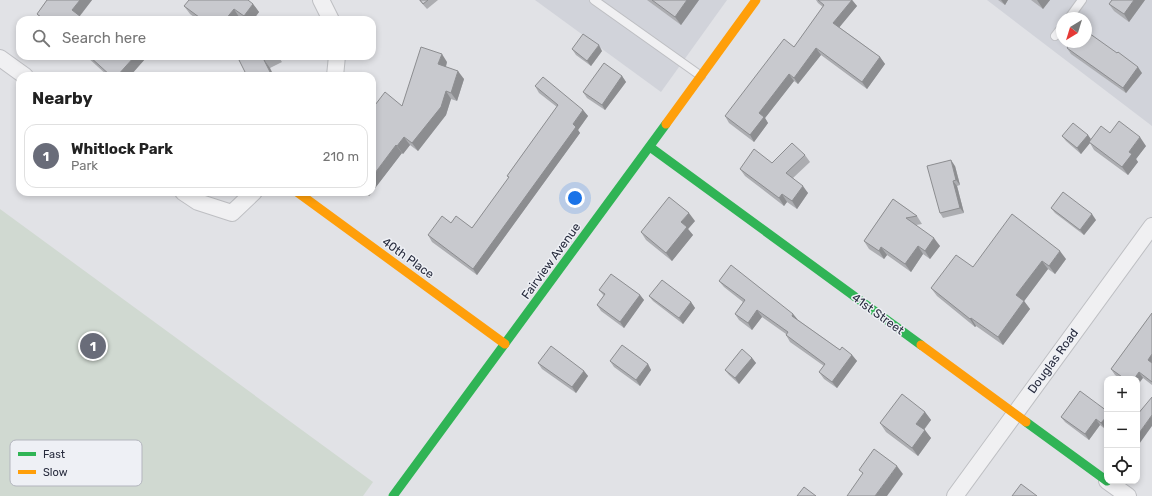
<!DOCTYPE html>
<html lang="en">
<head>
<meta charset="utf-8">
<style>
  :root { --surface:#fff; --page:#f2f2f2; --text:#222; --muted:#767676; --line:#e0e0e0; --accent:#696c79 }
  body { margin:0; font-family:Rubik,sans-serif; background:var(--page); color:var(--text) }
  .controls { position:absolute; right:12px; bottom:12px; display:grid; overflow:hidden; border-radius:8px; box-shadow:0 2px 6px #0003 }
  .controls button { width:36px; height:36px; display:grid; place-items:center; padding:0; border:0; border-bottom:1px solid var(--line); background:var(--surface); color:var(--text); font:20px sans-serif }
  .compass { position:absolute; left:1056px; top:12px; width:36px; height:36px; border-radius:50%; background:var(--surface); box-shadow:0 2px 6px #0003; rotate:218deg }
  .you { position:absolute; left:575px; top:198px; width:14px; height:14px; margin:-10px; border:3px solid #fff; border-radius:50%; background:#1a73e8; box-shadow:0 0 0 6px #1a73e833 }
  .badge { display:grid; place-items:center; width:26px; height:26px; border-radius:50%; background:var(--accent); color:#fff; font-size:13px; font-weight:700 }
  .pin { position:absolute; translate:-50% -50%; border:2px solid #fff; box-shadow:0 1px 4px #0006 }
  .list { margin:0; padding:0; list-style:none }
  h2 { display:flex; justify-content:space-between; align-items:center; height:52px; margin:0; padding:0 16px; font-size:17px }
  h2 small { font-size:13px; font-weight:400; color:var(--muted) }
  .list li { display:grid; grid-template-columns:26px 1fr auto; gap:12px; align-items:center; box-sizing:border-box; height:64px; margin:0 8px 8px; padding:0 8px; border:1px solid var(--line); border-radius:12px }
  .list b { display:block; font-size:15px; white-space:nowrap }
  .list p { margin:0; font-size:13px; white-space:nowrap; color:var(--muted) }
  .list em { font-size:13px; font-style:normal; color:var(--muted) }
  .icon { flex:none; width:22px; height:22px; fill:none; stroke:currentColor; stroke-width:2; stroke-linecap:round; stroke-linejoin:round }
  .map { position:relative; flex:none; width:1152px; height:496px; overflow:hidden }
  .search { position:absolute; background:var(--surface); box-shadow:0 2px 6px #0003; left:16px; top:16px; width:360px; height:44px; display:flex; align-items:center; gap:10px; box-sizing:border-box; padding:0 14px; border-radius:12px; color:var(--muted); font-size:15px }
  .panel { position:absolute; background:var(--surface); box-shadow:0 2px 6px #0003; left:16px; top:72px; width:360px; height:124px; border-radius:12px }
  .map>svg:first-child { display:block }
</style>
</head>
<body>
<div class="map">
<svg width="1152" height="496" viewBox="0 0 1152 496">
  <rect width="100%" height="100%" fill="#e1e2e6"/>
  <g fill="#d1d3da" fill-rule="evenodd">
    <polygon points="535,0 727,0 661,92"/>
    <path d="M 987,0 L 1152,0 L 1152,126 ZM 1062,18 L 1086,18 L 1086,42 L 1062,42 Z"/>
  </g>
  <polygon fill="#d0d9d1" points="0,209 373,482 363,496 0,496"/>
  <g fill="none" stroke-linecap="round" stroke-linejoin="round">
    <defs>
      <g id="lane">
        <polyline points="594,0 701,76"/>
        <polyline points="1069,18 1082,0"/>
        <polyline points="1055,36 1062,27"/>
      </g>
      <g id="street">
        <polyline points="321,0 331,20"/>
        <polyline points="0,58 25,76"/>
        <polyline points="335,76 337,56"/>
        <polyline points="183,192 198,202 232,213 254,192"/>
        <polyline points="1107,481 1128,496"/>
        <polyline points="955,496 1152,226"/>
      </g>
    </defs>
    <use href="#lane" stroke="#bebfc3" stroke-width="10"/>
    <use href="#street" stroke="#bebfc3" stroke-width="18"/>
    <use href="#lane" stroke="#f0f0f2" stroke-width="8"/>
    <use href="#street" stroke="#f0f0f2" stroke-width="16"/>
    <g stroke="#30b455" stroke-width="9">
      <polyline points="650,147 921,345"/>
      <polyline points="1026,422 1107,481"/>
      <polyline points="393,496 666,124"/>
    </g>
    <g stroke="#ff9f0a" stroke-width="9">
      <polyline points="666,124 756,0"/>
      <polyline points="297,192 505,344"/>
      <polyline points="921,345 1026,422"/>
    </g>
  </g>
  <g fill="#acadb1">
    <polygon points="47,0 92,0 80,16 85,20 41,20 37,14"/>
    <polygon points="419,0 438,0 427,9"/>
    <polygon points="647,0 699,0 681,25"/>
    <polygon points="816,0 852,0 857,6 839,27 880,57 885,64 867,89 821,55 798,84 794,81 765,118 768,123 754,142 729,123 725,116 794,47 823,7 818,3"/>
    <polygon points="998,0 1008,0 1005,5"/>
    <polygon points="1031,0 1050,0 1043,9"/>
    <polygon points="1112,0 1145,0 1129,22 1114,11 1109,4"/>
    <polygon points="253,4 259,12 253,20 244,20 239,17 237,20 198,20 190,14 184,6"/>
    <polygon points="1067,48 1142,73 1126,93 1071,54"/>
    <polygon points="572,49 602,51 591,66 576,55"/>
    <polygon points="86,56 143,56 145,59 130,76 108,76"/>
    <polygon points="237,56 278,56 282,62 270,68"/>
    <polygon points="447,62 446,67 464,79 457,101 451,99 446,115 418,151 410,145 403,154 402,153 369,196 364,192 372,192 402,106"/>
    <polygon points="622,76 626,82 605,110 587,98 583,92"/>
    <polygon points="535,86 583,110 588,116 578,130 580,133 477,275 432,242 428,235 451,223 472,228 509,178 507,176 557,107 539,93"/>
    <polygon points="1088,135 1091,139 1146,146 1136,159 1138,162 1128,175 1094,150 1090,143 1081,154 1066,141 1062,136"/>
    <polygon points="805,155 810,162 793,178 808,193 797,209 787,202 784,206 745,176 740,169 772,163"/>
    <polygon points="955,166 960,185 957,186 964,213 943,218 940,213"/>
    <polygon points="893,199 917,216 922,224 916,225 940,246 930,259 923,254 911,272 887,255 884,259 869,249 864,241"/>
    <polygon points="1051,208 1096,220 1084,235 1055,213"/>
    <polygon points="695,221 688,229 693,235 672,261 646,240 641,232"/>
    <polygon points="1066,259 1055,274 1048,269 1024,301 1030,309 1003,345 976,326 975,327 937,296 931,288 973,267"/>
    <polygon points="719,281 793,314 798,320 840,350 852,355 857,361 837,388 824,379 819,372 824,366 790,342 786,335 786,334 762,317 752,330 739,320 735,314 743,302 724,287"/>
    <polygon points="599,290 640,295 644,300 624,328 601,311 597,305 604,296"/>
    <polygon points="649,296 691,302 695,308 683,324 653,301"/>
    <polygon points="1152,313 1152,385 1143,378 1137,379 1121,379 1115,375 1111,369"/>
    <polygon points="752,358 756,363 739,384 729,375 725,370"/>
    <polygon points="610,361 648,364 651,370 640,386 614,367"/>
    <polygon points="538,363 584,371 588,376 576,393 542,369"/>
    <polygon points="1107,411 1107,427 1105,429 1100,425 1089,440 1065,422 1061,417"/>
    <polygon points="925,412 931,420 924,430 931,438 918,456 886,432 880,423"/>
  </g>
  <g fill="#8c8d90">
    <polygon points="80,0 92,0 78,18 72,10"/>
    <polygon points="687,0 699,0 681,25 675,17"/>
    <polygon points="852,0 857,6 838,29 833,23"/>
    <polygon points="1001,0 1008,0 1005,5"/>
    <polygon points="1037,0 1050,0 1043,9"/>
    <polygon points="1134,0 1145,0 1129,22 1124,14"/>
    <polygon points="253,4 259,12 253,20 247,20 244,16"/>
    <polygon points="234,9 239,17 237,20 225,20"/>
    <polygon points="599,45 602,51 591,66 587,61"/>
    <polygon points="816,48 821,55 798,84 794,78"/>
    <polygon points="442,54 447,62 444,72 438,64"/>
    <polygon points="135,56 143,56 145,59 130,76 117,76"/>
    <polygon points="880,57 885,64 867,89 862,82"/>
    <polygon points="264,60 270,68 274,76 272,76"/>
    <polygon points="1138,67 1142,73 1126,93 1123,88"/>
    <polygon points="458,71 464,79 457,101 451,93"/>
    <polygon points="789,74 794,81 765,118 768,123 754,142 750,135 759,113"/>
    <polygon points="622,76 626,82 605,110 602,105"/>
    <polygon points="446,91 451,99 446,115 418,151 412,143"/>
    <polygon points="583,110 588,116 578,130 580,133 477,275 473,269"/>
    <polygon points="1088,135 1092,141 1089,142 1090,143 1081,154 1077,148"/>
    <polygon points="404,137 410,145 403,154 397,146"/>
    <polygon points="1140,137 1146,146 1136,159 1138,162 1128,175 1122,167 1129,152"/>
    <polygon points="396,145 402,153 369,196 366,192 372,192 372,177"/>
    <polygon points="951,160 955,166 960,185 956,180"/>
    <polygon points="953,181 957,186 964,213 960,208"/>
    <polygon points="803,186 808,193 797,209 792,201"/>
    <polygon points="782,194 787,202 784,206 779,198"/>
    <polygon points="689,213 695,221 688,229 693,235 672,261 666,253 681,222"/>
    <polygon points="1092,214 1096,220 1084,235 1080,230"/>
    <polygon points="934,238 940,246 930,259 925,251"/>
    <polygon points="918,246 923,254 911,272 905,264"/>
    <polygon points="881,247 887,255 884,259 879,251"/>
    <polygon points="1060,251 1066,259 1055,274 1049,266"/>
    <polygon points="1042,261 1048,269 1022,304 1016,295"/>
    <polygon points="640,295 644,300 624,328 620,322"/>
    <polygon points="1024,301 1030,309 1003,345 998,337"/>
    <polygon points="691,302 695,308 683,324 679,318"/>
    <polygon points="757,310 762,317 752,330 748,323"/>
    <polygon points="793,314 798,320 792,316"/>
    <polygon points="971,318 976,326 975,327 970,319"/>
    <polygon points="1152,354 1152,365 1148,360"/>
    <polygon points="852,355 857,361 837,388 832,382"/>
    <polygon points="752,358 756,363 739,384 735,378"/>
    <polygon points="648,364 651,370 640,386 636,380"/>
    <polygon points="584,371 588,376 576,393 572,387"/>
    <polygon points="1139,372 1143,378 1137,386 1137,379 1134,379"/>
    <polygon points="925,412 931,420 922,432 916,424"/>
    <polygon points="1152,415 1152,426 1137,447 1137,436"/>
    <polygon points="1107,416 1107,427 1105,429 1101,423"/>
    <polygon points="1096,419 1100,425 1089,440 1085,434"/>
    <polygon points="925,430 931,438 918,456 912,448"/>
    <polygon points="897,466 903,474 887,496 875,496"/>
  </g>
  <g fill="#c8c9ce" stroke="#8c8d90">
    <polygon points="47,0 80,0 72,10 85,20 45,20 37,14"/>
    <polygon points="189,0 248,0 253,4 244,16 234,9 225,20 203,20 184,6"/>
    <polygon points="420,0 428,0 423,4"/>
    <polygon points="652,0 687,0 675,17"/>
    <polygon points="818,0 852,0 833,23 880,57 862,82 816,48 794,78 789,74 759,113 764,117 750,135 725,116 784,39 794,47 824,5"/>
    <polygon points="1112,0 1134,0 1124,14 1109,4"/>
    <polygon points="1086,31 1117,53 1118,52 1138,67 1123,88 1067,48 1071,42 1086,42"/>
    <polygon points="583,34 599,45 587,61 572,49"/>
    <polygon points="421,47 442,54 438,64 458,71 451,93 446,91 441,107 412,143 404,137 397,146 396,145 372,177 372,109 385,92 402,106"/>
    <polygon points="89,56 135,56 117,76 111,76"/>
    <polygon points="237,56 272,56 264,60 272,76 247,76"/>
    <polygon points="604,63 622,76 602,105 583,92"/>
    <polygon points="543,77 583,110 573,124 576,127 473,269 428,235 442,216 451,223 456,216 472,228 509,177 507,176 558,105 535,86"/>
    <polygon points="1119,121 1140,137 1129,152 1132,154 1122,167 1089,142 1101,126 1110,133"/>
    <polygon points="1073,123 1088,135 1077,148 1062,136"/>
    <polygon points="792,143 805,155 786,173 803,186 792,201 782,194 779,198 740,169 754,149 772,163"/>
    <polygon points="951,160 956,180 953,181 960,208 940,213 927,166"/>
    <polygon points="1063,192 1092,214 1080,230 1051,208"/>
    <polygon points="669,197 689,213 681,222 687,227 666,253 641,232"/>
    <polygon points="893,199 917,216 906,218 934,238 925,251 918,246 905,264 881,247 879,251 864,241"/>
    <polygon points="1012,214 1060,251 1049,266 1042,261 1016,295 1024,301 998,337 971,318 970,319 931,288 956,255 973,267"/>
    <polygon points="731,265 793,314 792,316 840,350 842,347 852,355 832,382 819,372 825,364 786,335 788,332 757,310 748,323 735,314 745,300 719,281"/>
    <polygon points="611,274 640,295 620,322 597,305 605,294 599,290"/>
    <polygon points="662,280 691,302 679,318 649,296"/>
    <polygon points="1152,313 1152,354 1148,360 1152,363 1152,382 1139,372 1134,379 1125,379 1111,369"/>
    <polygon points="622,345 648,364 636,380 610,361"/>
    <polygon points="551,346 584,371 572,387 538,363"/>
    <polygon points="742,349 752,358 735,378 725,370"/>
    <polygon points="1080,391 1107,411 1107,416 1101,423 1096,419 1085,434 1061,417"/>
    <polygon points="902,394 925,412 916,424 925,430 912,448 880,423"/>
    <polygon points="1152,397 1152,415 1137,436 1137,415"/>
    <polygon points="874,449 897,466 875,496 847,496 863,473 859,470"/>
    <polygon points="1021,484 1037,496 1012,496"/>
    <polygon points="804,487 816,496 797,496"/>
  </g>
  <g text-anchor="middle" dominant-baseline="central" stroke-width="3" stroke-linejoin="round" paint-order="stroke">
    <g font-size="12" fill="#282c3e" stroke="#eef0f5">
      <text transform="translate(408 258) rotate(36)">40th Place</text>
      <text transform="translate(551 261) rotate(-54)">Fairview Avenue</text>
      <text transform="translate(878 314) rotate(36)">41st Street</text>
      <text transform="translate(1053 361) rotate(-54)">Douglas Road</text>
    </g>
  </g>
  <rect x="10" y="440" width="132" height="46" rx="6" fill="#eef0f5" stroke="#b3b5be" stroke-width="1"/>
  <rect x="18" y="452" width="18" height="4" fill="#30b455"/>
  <rect x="18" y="470" width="18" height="4" fill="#ff9f0a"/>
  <g font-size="11" fill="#282c3e">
    <text x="43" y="458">Fast</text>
    <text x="43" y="476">Slow</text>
  </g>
</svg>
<div class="controls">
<button>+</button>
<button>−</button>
<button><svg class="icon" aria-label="locate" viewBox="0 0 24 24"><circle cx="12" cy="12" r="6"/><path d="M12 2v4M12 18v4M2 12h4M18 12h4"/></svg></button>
</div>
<svg class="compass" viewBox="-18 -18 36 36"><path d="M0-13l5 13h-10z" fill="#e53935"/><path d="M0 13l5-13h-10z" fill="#767676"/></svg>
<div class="you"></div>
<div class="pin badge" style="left:93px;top:346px">1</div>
<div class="search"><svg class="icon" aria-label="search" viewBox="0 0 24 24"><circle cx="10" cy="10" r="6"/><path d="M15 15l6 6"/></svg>Search here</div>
<section class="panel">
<h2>Nearby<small></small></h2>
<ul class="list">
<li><span class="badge">1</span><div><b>Whitlock Park</b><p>Park</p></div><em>210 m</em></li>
</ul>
</section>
</div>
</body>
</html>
